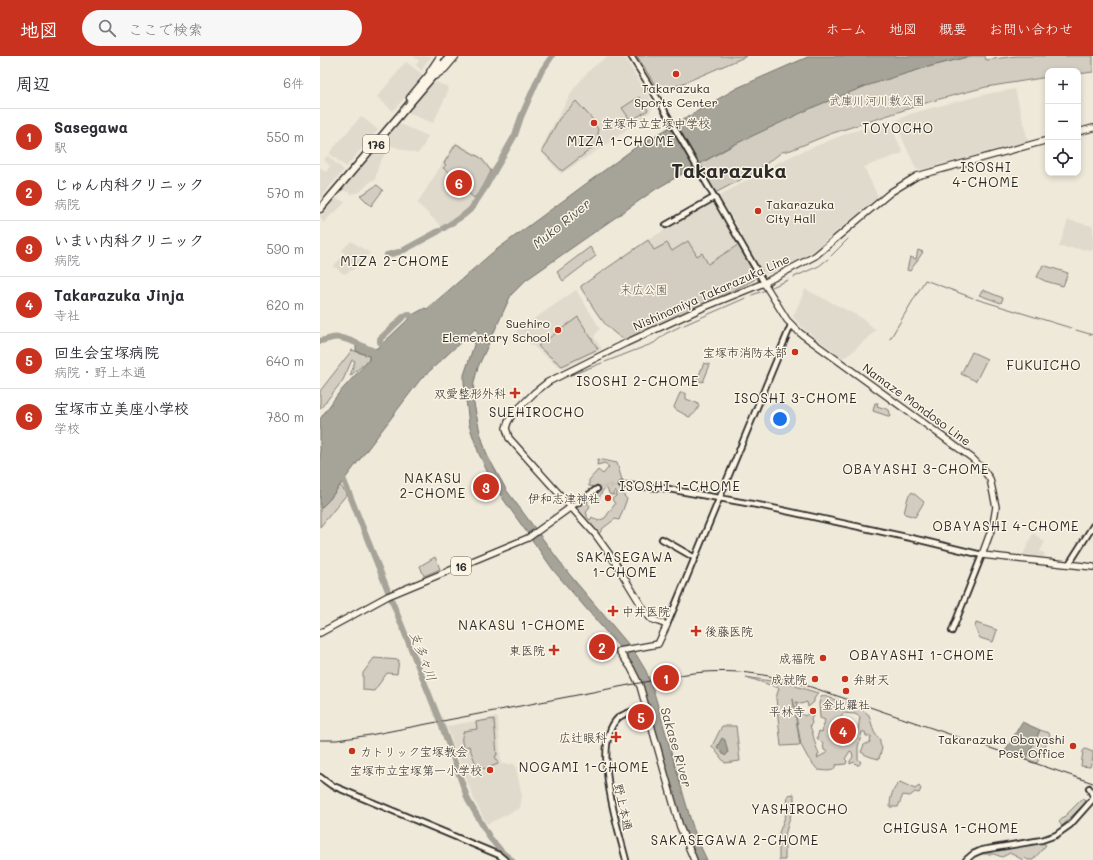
<!DOCTYPE html>
<html lang="ja">
<head>
<meta charset="utf-8">
<style>
  :root { --surface:#fff; --page:#f7f7f7; --text:#2b2b33; --muted:#7c7c81; --line:#e1e1e2; --accent:#c8321e }
  body { margin:0; font-family:Mali,"Klee One",sans-serif; background:var(--page); color:var(--text) }
  .controls { position:absolute; right:12px; top:12px; display:grid; overflow:hidden; border-radius:8px; box-shadow:0 2px 6px #0003 }
  .controls button { width:36px; height:36px; display:grid; place-items:center; padding:0; border:0; border-bottom:1px solid var(--line); background:var(--surface); color:var(--text); font:20px sans-serif }
  .you { position:absolute; left:460px; top:363px; width:14px; height:14px; margin:-10px; border:3px solid #fff; border-radius:50%; background:#1a73e8; box-shadow:0 0 0 6px #1a73e833 }
  .badge { display:grid; place-items:center; width:26px; height:26px; border-radius:50%; background:var(--accent); color:#fff; font-size:13px; font-weight:700 }
  .pin { position:absolute; translate:-50% -50%; border:2px solid #fff; box-shadow:0 1px 4px #0006 }
  .list { margin:0; padding:0; list-style:none }
  h2 { display:flex; justify-content:space-between; align-items:center; height:52px; margin:0; padding:0 16px; font-size:17px }
  h2 small { font-size:13px; font-weight:400; color:var(--muted) }
  .list li { display:grid; grid-template-columns:26px 1fr auto; gap:12px; align-items:center; box-sizing:border-box; height:56px; padding:0 16px; border-top:1px solid var(--line) }
  .list b { display:block; font-size:15px; white-space:nowrap }
  .list p { margin:0; font-size:13px; white-space:nowrap; color:var(--muted) }
  .list em { font-size:13px; font-style:normal; color:var(--muted) }
  .icon { flex:none; width:22px; height:22px; fill:none; stroke:currentColor; stroke-width:2; stroke-linecap:round; stroke-linejoin:round }
  .map { position:relative; flex:none; width:773px; height:804px; overflow:hidden }
  header { display:flex; align-items:center; gap:24px; box-sizing:border-box; height:56px; padding:0 20px; background:var(--accent); color:#fff }
  header strong { font-size:19px }
  nav { display:flex; gap:22px; margin-inline-start:auto; font-size:14px }
  .search { width:280px; height:36px; background:var(--page); display:flex; align-items:center; gap:10px; box-sizing:border-box; padding:0 14px; border-radius:22px; color:var(--muted); font-size:15px }
  main { display:flex }
  aside { flex:1; background:var(--surface) }
  .map>svg:first-child { display:block }
</style>
</head>
<body>
<header>
<strong>地図</strong>
<div class="search"><svg class="icon" aria-label="search" viewBox="0 0 24 24"><circle cx="10" cy="10" r="6"/><path d="M15 15l6 6"/></svg>ここで検索</div>
<nav><a>ホーム</a><a>地図</a><a>概要</a><a>お問い合わせ</a></nav>
</header>
<main>
<aside>
<h2>周辺<small>6件</small></h2>
<ul class="list">
<li><span class="badge">1</span><div><b>Sasegawa</b><p>駅</p></div><em>550 m</em></li>
<li><span class="badge">2</span><div><b>じゅん内科クリニック</b><p>病院</p></div><em>570 m</em></li>
<li><span class="badge">3</span><div><b>いまい内科クリニック</b><p>病院</p></div><em>590 m</em></li>
<li><span class="badge">4</span><div><b>Takarazuka Jinja</b><p>寺社</p></div><em>620 m</em></li>
<li><span class="badge">5</span><div><b>回生会宝塚病院</b><p>病院 · 野上本通</p></div><em>640 m</em></li>
<li><span class="badge">6</span><div><b>宝塚市立美座小学校</b><p>学校</p></div><em>780 m</em></li>
</ul>
</aside>
<div class="map">
<svg width="773" height="804" viewBox="0 0 773 804">
  <rect width="100%" height="100%" fill="#efe9da"/>
  <filter id="ink" filterUnits="userSpaceOnUse"><feTurbulence type="fractalNoise" baseFrequency=".025" numOctaves="2"/><feDisplacementMap in="SourceGraphic" scale="8" xChannelSelector="R" yChannelSelector="G"/><feConvolveMatrix kernelMatrix="1 2 1 2 8 2 1 2 1" color-interpolation-filters="sRGB"/></filter>
  <g filter="url(#ink)">
    <g fill="#e0dacc">
      <polygon points="93,0 112,0 105,8 102,15 96,9 99,5"/>
      <polygon points="288,0 304,0 334,49 329,57 290,86 241,118 221,96 228,78 253,34 264,20 273,11"/>
      <polygon points="86,6 102,18 94,31 73,55 57,41"/>
      <polygon points="115,26 128,31 127,38 113,67 90,58 90,54 99,42"/>
      <polygon points="695,33 708,85 600,114 596,113 575,66 575,65 590,58 611,52 667,38"/>
      <polygon points="41,60 58,74 26,111 10,98 10,96"/>
      <polygon points="569,65 583,97 544,111 558,141 492,196 461,214 459,213 449,218 446,218 441,213 422,181 421,176 400,142 401,139 449,111 476,98 528,77"/>
      <polygon points="78,67 108,80 104,89 100,95 97,98 69,89 68,91 65,91 68,92 59,108 55,124 52,124 40,136 32,138 22,134"/>
      <polygon points="136,86 162,101 173,116 161,138 146,157 122,171 98,148 98,146"/>
      <polygon points="7,100 8,100 24,114 0,142 0,111 6,116 10,110 4,104"/>
      <polygon points="15,142 25,146 14,158 13,157 3,167 0,160"/>
      <polygon points="390,147 393,148 418,189 388,208 377,200 352,195 334,194 328,184"/>
      <polygon points="748,164 773,170 773,194 739,191"/>
      <polygon points="31,185 50,197 34,213 24,218 13,210 25,198 22,194"/>
      <polygon points="485,233 542,262 556,274 531,297 523,302 485,274 473,261"/>
      <polygon points="256,234 280,272 274,281 282,293 242,313 195,276"/>
      <polygon points="713,477 725,486 720,495 725,498 723,501 703,499"/>
      <polygon points="176,661 178,663 181,708 195,708 202,740 200,752 167,768 155,746 127,672 128,670"/>
    </g>
    <g fill="#d2cdc0" stroke="#7e7c76" fill-rule="evenodd">
      <polygon points="317,0 427,0 340,37"/>
      <path d="M 651,0 L 665,0 L 666,4 L 696,0 L 773,0 L 773,16 L 758,18 L 758,15 L 728,15 L 728,21 L 666,31 L 612,45 L 510,78 L 471,94 L 462,96 L 435,116 L 397,136 L 395,136 L 380,108 C 432,77 488,51 545,30 C 580,18 615,9 651,0 Z"/>
      <polygon points="319,41 328,54 311,65 302,52"/>
      <polygon points="256,45 274,65 278,74 279,87 242,115 222,95 239,63"/>
      <polygon points="136,88 161,102 171,115 162,133 154,142 135,125 135,121 123,112 126,109 124,107"/>
      <path d="M 57,129 L 63,134 L 51,150 L 40,139 C 47,137 51,132 57,129 Z"/>
      <path d="M 328,184 L 334,194 L 347,187 L 352,195 L 368,185 L 377,200 L 382,197 L 388,208 L 418,189 L 436,220 L 434,224 L 386,248 L 305,284 C 283,272 274,252 261,232 L 261,230 Z"/>
      <polygon points="270,191 276,200 243,225 237,216"/>
      <polygon points="598,194 603,196 590,215 587,214 590,201 596,203"/>
      <polygon points="723,209 748,217 743,230 725,225 717,221"/>
      <polygon points="663,234 683,242 681,247 659,239"/>
      <polygon points="258,261 278,293 242,310 222,294 218,290"/>
      <polygon points="32,294 49,300 49,304 30,320 35,305 32,304 23,324 0,353 0,335"/>
      <polygon points="652,296 667,303 656,325 641,318"/>
      <polygon points="384,307 390,309 383,326 377,324"/>
      <path d="M 360,337 L 366,337 L 366,343 L 377,347 L 379,350 C 376,356 375,358 369,361 L 355,353 L 354,351 Z"/>
      <polygon points="555,347 558,347 557,350 569,354 571,361 553,355"/>
      <path d="M 278,403 L 297,407 L 302,424 L 304,440 L 307,443 L 299,464 L 295,463 L 282,473 L 278,480 L 259,458 L 256,453 L 278,437 L 276,431 L 269,430 L 269,424 L 278,414 L 283,418 L 289,411 L 285,407 L 277,409 ZM 285,432 L 287,433 L 290,439 L 294,439 L 295,434 L 297,437 L 296,440 L 292,443 L 295,448 L 285,462 L 278,465 L 272,461 L 270,464 L 267,461 L 267,458 L 266,457 L 270,450 L 267,447 L 270,444 L 277,446 C 280,441 281,436 285,432 Z"/>
      <polygon points="20,429 27,438 0,471 0,453 9,444"/>
      <polygon points="592,436 604,446 595,461 585,458 584,457 588,441"/>
      <polygon points="115,501 120,513 104,520 100,510"/>
      <polygon points="656,567 677,574 673,586 660,582 655,572"/>
      <polygon points="54,602 79,604 77,618 67,617 54,635 43,634 43,617"/>
      <path d="M 426,621 L 469,628 L 498,637 L 494,643 L 494,646 L 488,651 L 487,646 L 481,648 L 476,646 L 478,654 L 480,655 L 482,658 L 485,660 L 490,656 L 493,660 L 491,663 L 492,667 L 490,670 C 494,679 494,688 499,697 L 497,702 L 508,696 L 504,694 L 503,688 L 497,682 L 499,675 L 502,676 L 505,664 L 500,662 L 499,647 L 501,641 L 504,640 L 539,651 L 549,659 L 554,676 L 560,684 L 560,688 L 562,692 L 559,703 C 554,702 546,700 541,696 L 544,689 L 550,686 L 551,680 L 546,680 L 545,676 L 542,676 L 538,691 L 538,703 L 541,706 L 539,709 L 537,709 L 534,706 L 530,708 L 530,705 L 533,701 L 532,696 L 530,695 L 525,703 L 527,705 L 526,708 L 517,709 L 517,708 L 513,714 L 508,715 L 498,714 L 488,702 L 481,689 L 473,643 L 480,689 L 461,690 L 456,642 L 459,632 ZM 523,657 L 535,658 L 540,661 L 537,679 L 533,680 L 533,686 L 528,687 L 519,681 L 520,663 Z"/>
      <path d="M 174,663 L 177,699 L 175,700 L 178,708 L 165,713 L 164,712 L 158,714 L 149,690 L 144,692 C 141,685 141,682 144,675 L 157,673 L 156,666 Z"/>
      <polygon points="402,670 416,670 420,705 405,707 392,690"/>
      <polygon points="720,674 729,677 730,679 717,707 706,703"/>
      <polygon points="765,693 773,696 773,702 770,711 761,710 763,695"/>
      <path d="M 580,726 L 595,733 L 599,730 L 601,733 L 599,737 L 595,736 L 590,740 L 583,739 L 578,751 L 570,751 C 570,742 572,733 580,726 Z"/>
      <polygon points="474,738 474,748 465,779 465,804 459,804 459,777 466,758 468,739"/>
      <polygon points="763,742 766,746 742,770 739,766"/>
      <polygon points="723,787 726,789 713,804 708,804 705,802 703,804 690,797 682,801 674,798 659,798 663,795"/>
    </g>
    <g fill="#a6a399" stroke="#75736d">
      <polygon points="490,0 651,0 604,12 546,30 496,50 409,91 336,133 206,224 191,239 158,311 154,326 153,339 154,348 160,376 167,399 187,435 249,518 314,595 326,615 333,633 371,765 377,783 387,804 376,804 362,770 323,633 307,602 299,591 234,515 174,430 159,398 149,369 144,326 144,319 158,277 156,272 100,324 9,444 0,453 0,363 18,338 49,304 49,300 36,295 36,289 55,293 60,290 94,258 105,252 107,253 172,197 316,91 417,32"/>
      <polygon points="702,666 720,674 706,703 685,695"/>
      <polygon points="402,682 405,684 408,697 405,700 397,691"/>
    </g>
    <g fill="none" stroke-linecap="round" stroke-linejoin="round">
      <g stroke="#75736d" stroke-width="1">
        <polyline points="511,200 528,183"/>
        <polyline points="474,221 499,210 508,203"/>
        <polyline points="452,231 468,224"/>
        <polyline points="432,239 443,235"/>
        <polyline points="656,243 751,272"/>
        <polyline points="364,269 428,241"/>
        <polyline points="756,274 773,279"/>
        <polyline points="570,283 605,224 653,242"/>
        <polyline points="285,306 334,287 345,278 361,270"/>
        <polyline points="251,319 282,307"/>
      </g>
      <g stroke="#a6a399" stroke-width="6">
        <polyline points="124,172 144,159 151,153 165,132 195,79 201,61 221,16 232,0"/>
        <polyline points="84,194 119,175"/>
        <polyline points="67,199 79,196"/>
        <path d="M 0,285 C 5,284 8,283 12,282 C 23,279 42,290 52,294"/>
        <polyline points="67,294 60,286 60,283 83,261 88,258 98,264"/>
        <polyline points="21,417 123,673 148,744 170,782 183,797 192,804"/>
      </g>
      <polyline stroke="#c8c3b7" stroke-width="4.5" stroke-dasharray="4.5 2" stroke-linecap="butt" points="277,433 290,430 302,429"/>
      <defs>
        <g id="minor">
          <polyline points="311,0 339,45 444,227"/>
          <polyline points="346,169 395,141"/>
          <polyline points="302,429 343,432 443,450 600,484 662,499 632,575"/>
          <polyline points="251,451 277,433"/>
          <polyline points="342,483 375,502"/>
          <polyline points="749,508 773,470"/>
          <polyline points="347,569 471,269"/>
          <polyline points="0,721 11,729 179,799 185,804"/>
          <polyline points="769,732 773,740"/>
          <path d="M 306,804 C 298,772 271,688 298,662 C 305,656 318,654 326,651"/>
          <polyline points="646,804 653,798 662,794 722,784 736,779 750,769 773,743"/>
        </g>
        <g id="major">
          <polyline points="110,15 120,0"/>
          <polyline points="115,20 125,13 136,0"/>
          <polyline points="758,76 773,72"/>
          <polyline points="444,227 467,264 480,277 652,402 661,411 670,423 676,451 673,469 662,499 773,511"/>
          <polyline points="0,577 68,540 208,482 251,451"/>
          <polyline points="374,804 360,771 320,630 311,612 299,595 338,588 347,569 331,563 326,557 293,503 275,478 189,382 186,372 188,366 192,359 214,337 228,326 306,287 382,252 444,227 495,200 571,136 597,120 728,84"/>
        </g>
        <g id="highway">
          <polyline points="90,42 119,7"/>
          <polyline points="0,153 130,0"/>
        </g>
      </defs>
      <use href="#minor" stroke="#2b2b2b" stroke-width="8"/>
      <use href="#major" stroke="#2b2b2b" stroke-width="8"/>
      <use href="#highway" stroke="#2b2b2b" stroke-width="9"/>
      <use href="#minor" stroke="#fcf5e5" stroke-width="4.5"/>
      <use href="#major" stroke="#fcf5e5" stroke-width="5.5"/>
      <use href="#highway" stroke="#fcf5e5" stroke-width="6"/>
      <path stroke="#2b2b2b" stroke-width="1" d="M 0,684 L 17,684 L 50,679 L 366,618 C 410,612 446,617 488,630 L 773,727"/>
    </g>
  </g>
  <g fill="#c8321e" stroke="#fcf5e5" stroke-width="1.5">
    <circle cx="356" cy="18" r="4"/>
    <circle cx="274" cy="67" r="4"/>
    <circle cx="438" cy="155" r="4"/>
    <circle cx="238" cy="274" r="4"/>
    <circle cx="475" cy="296" r="4"/>
    <path d="M193 331h4v4h4v4h-4v4h-4v-4h-4v-4h4z"/>
    <circle cx="288" cy="442" r="4"/>
    <path d="M291 549h4v4h4v4h-4v4h-4v-4h-4v-4h4z"/>
    <path d="M374 569h4v4h4v4h-4v4h-4v-4h-4v-4h4z"/>
    <path d="M232 588h4v4h4v4h-4v4h-4v-4h-4v-4h4z"/>
    <circle cx="503" cy="602" r="4"/>
    <circle cx="495" cy="623" r="4"/>
    <circle cx="525" cy="623" r="4"/>
    <circle cx="526" cy="635" r="4"/>
    <circle cx="493" cy="655" r="4"/>
    <path d="M294 675h4v4h4v4h-4v4h-4v-4h-4v-4h4z"/>
    <circle cx="753" cy="690" r="4"/>
    <circle cx="32" cy="695" r="4"/>
    <circle cx="170" cy="714" r="4"/>
  </g>
  <g text-anchor="middle" dominant-baseline="central" stroke-width="3" stroke-linejoin="round" paint-order="stroke">
    <g fill="#fcf5e5" stroke="#6a6863" stroke-width="1">
      <rect x="43" y="79" width="26" height="18" rx="3"/>
      <rect x="131" y="501" width="20" height="18" rx="3"/>
    </g>
    <g font-size="11" font-weight="bold" fill="#2b2b2b">
      <text x="56" y="88">176</text>
      <text x="141" y="510">16</text>
    </g>
    <g font-size="12" fill="#2b2b2b" stroke="#fcf5e5" text-anchor="end">
      <text x="356" y="32" text-anchor="middle">Takarazuka<tspan x="356" dy="14">Sports Center</tspan></text>
      <text x="282" y="67" text-anchor="start">宝塚市立宝塚中学校</text>
      <text x="446" y="148" text-anchor="start">Takarazuka<tspan x="446" dy="14">City Hall</tspan></text>
      <text x="230" y="267">Suehiro<tspan x="230" dy="14">Elementary School</tspan></text>
      <text x="467" y="296">宝塚市消防本部</text>
      <text x="186" y="337">双愛整形外科</text>
      <text x="280" y="442">伊和志津神社</text>
      <text x="302" y="555" text-anchor="start">中井医院</text>
      <text x="385" y="575" text-anchor="start">後藤医院</text>
      <text x="225" y="594">東医院</text>
      <text x="495" y="602">成福院</text>
      <text x="487" y="623">成就院</text>
      <text x="533" y="623" text-anchor="start">弁財天</text>
      <text x="526" y="648" text-anchor="middle">金比羅社</text>
      <text x="485" y="655">平林寺</text>
      <text x="287" y="681">広辻眼科</text>
      <text x="745" y="683">Takarazuka Obayashi<tspan x="745" dy="14">Post Office</tspan></text>
      <text x="40" y="695" text-anchor="start">カトリック宝塚教会</text>
      <text x="162" y="714">宝塚市立宝塚第一小学校</text>
    </g>
    <g font-size="12" fill="#555450" stroke="#fcf5e5">
      <text x="557" y="44">武庫川河川敷公園</text>
      <text x="324" y="233">末広公園</text>
    </g>
    <g font-size="12" fill="#2b2b2b" stroke="#fcf5e5">
      <text transform="translate(391 236) rotate(-24)">Nishinomiya Takarazuka Line</text>
      <text transform="translate(597 348) rotate(36)">Namaze Mondoso Line</text>
      <text transform="translate(304 751) rotate(78)">野上本通</text>
    </g>
    <g font-size="13" letter-spacing="1" fill="#2b2b2b" stroke="#fcf5e5">
      <text x="578" y="71">TOYOCHO</text>
      <text x="301" y="84">MIZA 1-CHOME</text>
      <text x="666" y="110">ISOSHI<tspan x="666" dy="15">4-CHOME</tspan></text>
      <text x="75" y="204">MIZA 2-CHOME</text>
      <text x="724" y="308">FUKUICHO</text>
      <text x="318" y="324">ISOSHI 2-CHOME</text>
      <text x="476" y="341">ISOSHI 3-CHOME</text>
      <text x="217" y="355">SUEHIROCHO</text>
      <text x="596" y="412">OBAYASHI 3-CHOME</text>
      <text x="113" y="421">NAKASU<tspan x="113" dy="15">2-CHOME</tspan></text>
      <text x="360" y="429">ISOSHI 1-CHOME</text>
      <text x="686" y="469">OBAYASHI 4-CHOME</text>
      <text x="305" y="500">SAKASEGAWA<tspan x="305" dy="15">1-CHOME</tspan></text>
      <text x="202" y="568">NAKASU 1-CHOME</text>
      <text x="602" y="598">OBAYASHI 1-CHOME</text>
      <text x="264" y="710">NOGAMI 1-CHOME</text>
      <text x="480" y="752">YASHIROCHO</text>
      <text x="631" y="771">CHIGUSA 1-CHOME</text>
      <text x="415" y="783">SAKASEGAWA 2-CHOME</text>
    </g>
    <g font-size="13" font-style="italic" fill="#565552" stroke="#fcf5e5">
      <text transform="translate(241 167) rotate(-39)">Muko River</text>
      <text transform="translate(104 600) rotate(69)">支多々川</text>
      <text transform="translate(357 691) rotate(74)">Sakase River</text>
    </g>
    <g font-size="20" font-weight="bold" fill="#2b2b2b" stroke="#fcf5e5">
      <text x="409" y="114">Takarazuka</text>
    </g>
  </g>
</svg>
<div class="controls">
<button>+</button>
<button>−</button>
<button><svg class="icon" aria-label="locate" viewBox="0 0 24 24"><circle cx="12" cy="12" r="6"/><path d="M12 2v4M12 18v4M2 12h4M18 12h4"/></svg></button>
</div>
<div class="you"></div>
<div class="pin badge" style="left:346px;top:622px">1</div>
<div class="pin badge" style="left:282px;top:591px">2</div>
<div class="pin badge" style="left:166px;top:431px">3</div>
<div class="pin badge" style="left:523px;top:675px">4</div>
<div class="pin badge" style="left:321px;top:661px">5</div>
<div class="pin badge" style="left:139px;top:127px">6</div>
</div>
</main>
</body>
</html>
